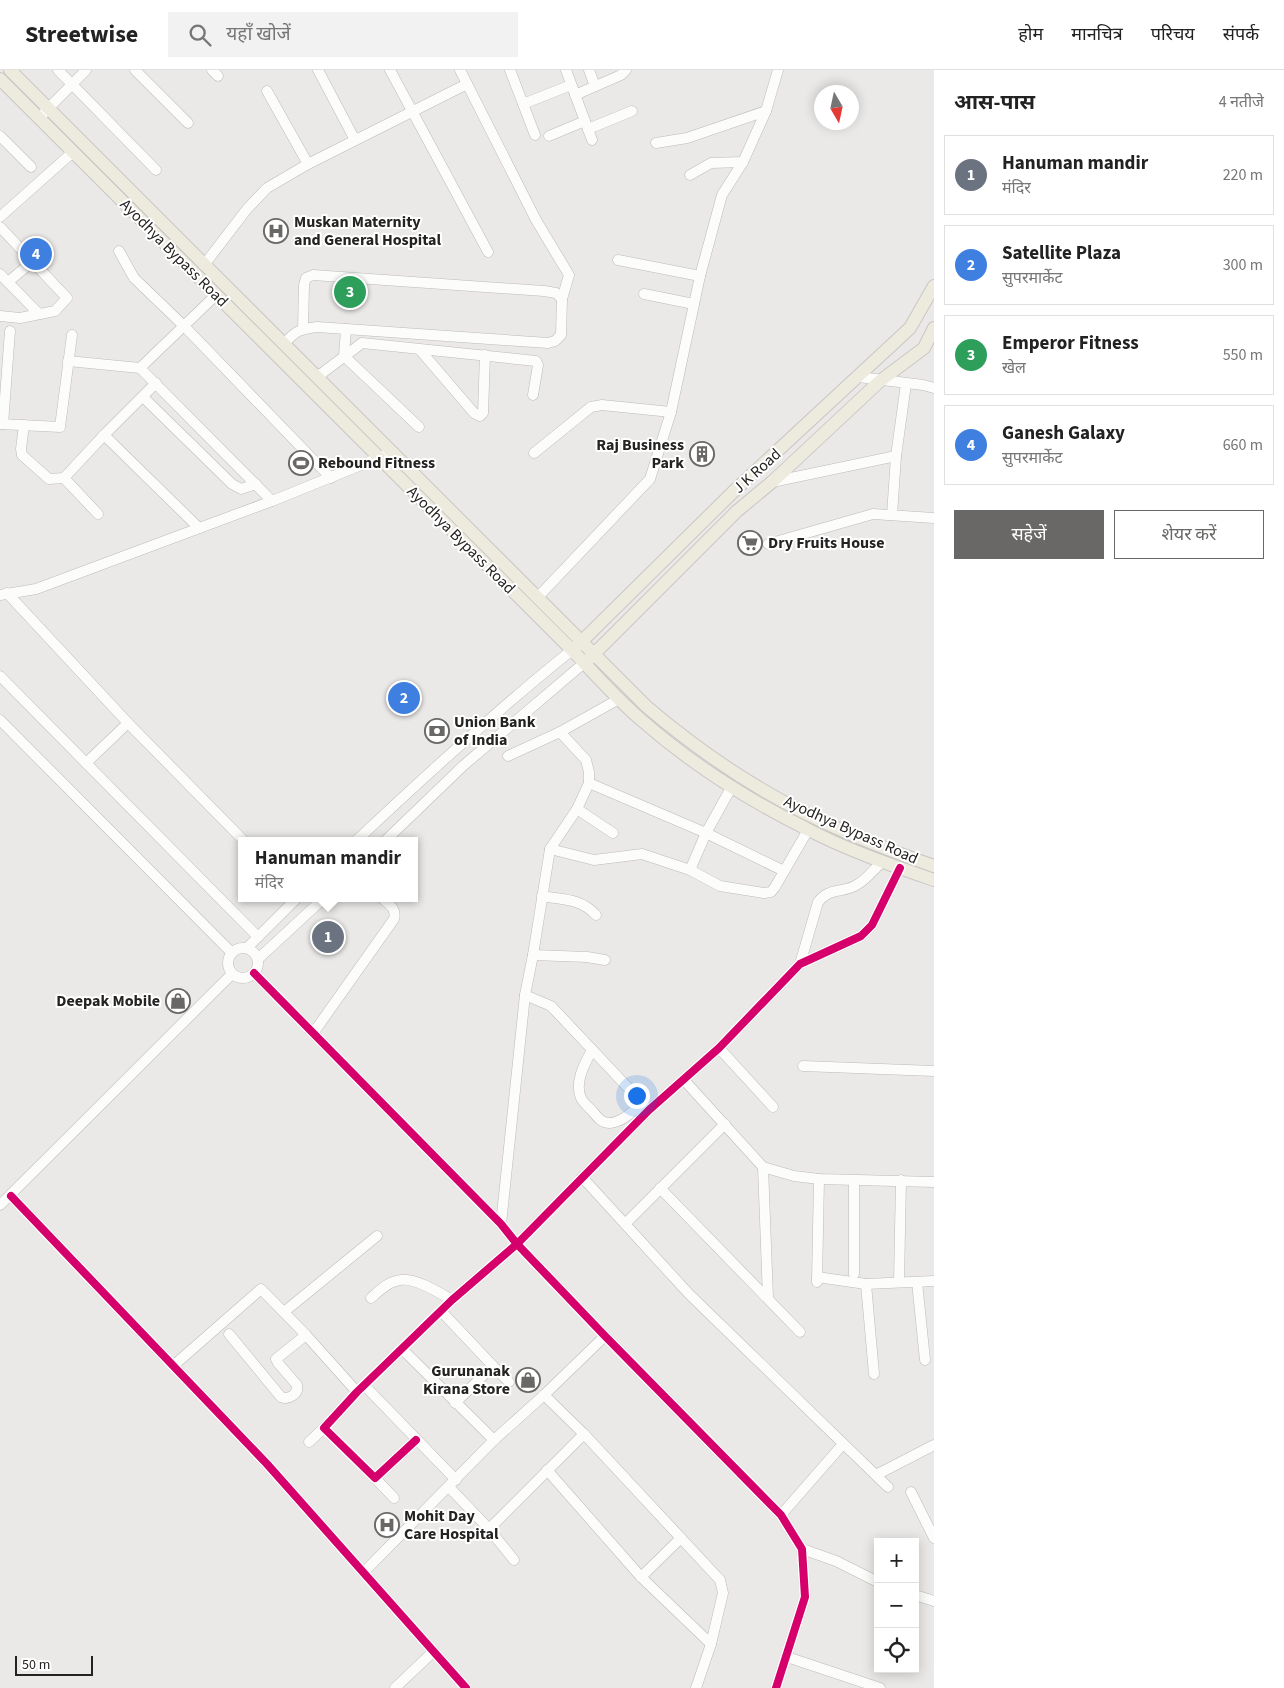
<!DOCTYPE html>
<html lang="hi">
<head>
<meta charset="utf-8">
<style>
  :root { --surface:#fff; --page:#f2f2f2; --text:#222; --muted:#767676; --line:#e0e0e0; --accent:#6a6867 }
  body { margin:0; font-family:"Source Sans 3","Noto Sans Devanagari",sans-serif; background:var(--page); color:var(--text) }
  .controls { position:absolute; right:15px; bottom:15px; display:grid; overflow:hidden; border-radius:0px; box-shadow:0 2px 12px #0003 }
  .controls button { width:45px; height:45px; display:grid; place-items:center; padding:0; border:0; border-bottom:1px solid var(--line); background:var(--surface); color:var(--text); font:25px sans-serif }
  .compass { position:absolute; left:814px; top:15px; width:45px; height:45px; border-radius:50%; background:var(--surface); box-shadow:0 2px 12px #0003; rotate:171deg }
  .scale { position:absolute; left:15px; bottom:12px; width:78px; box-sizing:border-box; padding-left:5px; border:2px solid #242322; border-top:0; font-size:14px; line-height:18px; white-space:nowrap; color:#242322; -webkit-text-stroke:4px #fff; paint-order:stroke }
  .you { position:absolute; left:636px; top:1025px; width:18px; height:18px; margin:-12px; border:4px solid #fff; border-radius:50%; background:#1a73e8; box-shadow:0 0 0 8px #1a73e833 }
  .badge { display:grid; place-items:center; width:32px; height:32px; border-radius:50%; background:var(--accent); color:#fff; font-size:16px; font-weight:700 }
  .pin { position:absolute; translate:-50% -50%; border:2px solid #fff; box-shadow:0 1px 5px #0006 }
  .popup { position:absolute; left:238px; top:767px; width:180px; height:65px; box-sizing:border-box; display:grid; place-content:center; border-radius:0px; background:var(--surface); filter:drop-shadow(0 1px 4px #0005); font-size:16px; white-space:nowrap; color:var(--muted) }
  .popup b { font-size:19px; color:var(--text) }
  .popup::after { content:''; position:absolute; left:50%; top:100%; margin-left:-10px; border:10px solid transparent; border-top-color:var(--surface) }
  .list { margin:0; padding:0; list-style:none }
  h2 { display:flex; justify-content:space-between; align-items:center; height:65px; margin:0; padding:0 20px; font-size:21px }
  h2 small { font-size:16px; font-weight:400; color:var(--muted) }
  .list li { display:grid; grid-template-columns:32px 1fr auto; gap:15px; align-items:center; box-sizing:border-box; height:80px; margin:0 10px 10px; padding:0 10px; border:1px solid var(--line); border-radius:0px }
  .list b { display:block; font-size:19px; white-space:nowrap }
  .list p { margin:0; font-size:16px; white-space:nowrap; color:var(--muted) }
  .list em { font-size:16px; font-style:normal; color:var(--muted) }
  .actions { display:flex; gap:10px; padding:15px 20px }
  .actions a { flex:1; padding:11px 0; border:1px solid var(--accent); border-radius:0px; text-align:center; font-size:18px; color:var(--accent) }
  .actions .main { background:var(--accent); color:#fff }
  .icon { flex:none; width:28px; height:28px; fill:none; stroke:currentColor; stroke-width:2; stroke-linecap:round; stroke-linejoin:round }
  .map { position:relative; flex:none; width:934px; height:1618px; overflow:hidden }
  header { display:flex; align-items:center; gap:30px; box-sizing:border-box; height:70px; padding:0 25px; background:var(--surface); border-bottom:1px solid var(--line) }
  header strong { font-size:24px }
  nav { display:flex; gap:28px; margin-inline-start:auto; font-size:18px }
  .search { width:350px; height:45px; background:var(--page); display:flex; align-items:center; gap:12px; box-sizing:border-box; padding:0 18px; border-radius:0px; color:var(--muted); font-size:19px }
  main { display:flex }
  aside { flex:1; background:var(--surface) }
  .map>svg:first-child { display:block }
</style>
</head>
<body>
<header>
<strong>Streetwise</strong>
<div class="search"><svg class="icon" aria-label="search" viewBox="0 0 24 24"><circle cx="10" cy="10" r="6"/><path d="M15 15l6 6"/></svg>यहाँ खोजें</div>
<nav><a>होम</a><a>मानचित्र</a><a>परिचय</a><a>संपर्क</a></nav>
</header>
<main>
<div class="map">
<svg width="934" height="1618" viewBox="0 0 934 1618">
  <rect width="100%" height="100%" fill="#ebe9e7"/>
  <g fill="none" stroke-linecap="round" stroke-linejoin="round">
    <defs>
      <g id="minor">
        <polyline points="58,0 156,100"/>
        <polyline points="135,0 188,53"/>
        <polyline points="212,0 218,6"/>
        <polyline points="318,0 355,70"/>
        <polyline points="390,0 488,182"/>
        <polyline points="460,0 536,150 569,205 562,229"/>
        <polyline points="510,0 535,65"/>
        <polyline points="566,0 592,70"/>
        <polyline points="589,0 595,16"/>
        <polyline points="267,21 308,94"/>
        <polyline points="575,25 621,5 626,0"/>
        <polyline points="523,34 571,15"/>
        <polyline points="43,44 86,0"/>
        <polyline points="588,59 632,41"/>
        <polyline points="0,66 31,97"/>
        <polyline points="549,66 585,51"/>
        <polyline points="656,73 687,68 766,41"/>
        <polyline points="690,105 711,93 743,92"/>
        <polyline points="0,147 73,82"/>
        <polyline points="0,157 67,228 55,241 20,248 0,246"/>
        <polyline points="119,181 134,208 183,255 331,408"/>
        <polyline points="618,190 700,206"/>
        <polyline points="204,195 247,139 267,118 308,94 467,14"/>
        <polyline points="0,204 39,244"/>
        <polyline points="8,212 33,191"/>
        <polyline points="644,224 694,234"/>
        <polyline points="346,259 344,286 419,357"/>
        <path d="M 284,274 C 295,261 300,259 317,257 L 548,273 L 555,271 L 561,265 L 562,229 L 556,223 L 544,221 L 313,205 L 306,208 L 304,215 L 303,259"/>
        <polyline points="420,280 474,343 480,346 483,343 485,285"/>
        <polyline points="68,291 140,298 272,431"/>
        <polyline points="140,298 216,225"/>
        <polyline points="317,307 362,273 536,291 538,295 533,325"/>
        <polyline points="859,307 923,315 934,318"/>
        <polyline points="143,327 232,414 241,419 256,414"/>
        <polyline points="0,354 60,357 72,265"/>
        <polyline points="3,354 10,261"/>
        <polyline points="24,355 21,379 22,385 49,409 64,408 104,365 156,313"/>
        <polyline points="104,365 199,458"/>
        <polyline points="534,383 591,337 602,335 671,342"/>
        <polyline points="64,408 98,444"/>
        <polyline points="772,412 896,386"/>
        <polyline points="892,445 896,386 906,314"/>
        <polyline points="768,474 873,444 934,448"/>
        <polyline points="7,523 128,653 244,771"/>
        <polyline points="0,525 36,519 272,431 386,385"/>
        <polyline points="537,528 650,409 671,342 700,206 722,125 743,92 766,41 778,0"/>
        <polyline points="0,606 258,867"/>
        <polyline points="0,650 232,883"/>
        <polyline points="508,686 560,662 619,629"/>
        <polyline points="86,693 128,653"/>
        <polyline points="589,713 706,763 784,801"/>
        <polyline points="577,739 613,763"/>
        <path d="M 356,771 C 426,705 497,640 572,580"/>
        <polyline points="385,771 464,695 584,593"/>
        <polyline points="550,779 594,790 642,784 690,800 720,816 764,823 771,822 775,817 808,760"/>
        <polyline points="690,800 706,763 731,718"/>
        <path d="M 542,826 C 564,830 580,828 596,845"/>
        <circle cx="243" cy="893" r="15"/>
        <polyline points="247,878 297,828"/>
        <polyline points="533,885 587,887 605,890"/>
        <polyline points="258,889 324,828"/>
        <path d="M 800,894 L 818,832 C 831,816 844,824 858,814 C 867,809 874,799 882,792"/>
        <polyline points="254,903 501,1154 517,1174 605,1266 781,1445 802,1479 805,1527 776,1618"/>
        <polyline points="525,925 551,936 649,1040"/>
        <path d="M 314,962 L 394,849 C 397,839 389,834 382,828"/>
        <polyline points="719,978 773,1037"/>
        <path d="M 592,980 C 585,993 574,1012 581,1028 C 583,1033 590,1038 594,1043 C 598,1048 602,1053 610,1053 C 623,1052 634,1040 643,1033"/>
        <polyline points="803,996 934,1001"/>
        <polyline points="684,1010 763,1097 794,1106 819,1109 934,1112"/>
        <polyline points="763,1097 768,1228"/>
        <polyline points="582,1107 689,1224 888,1417"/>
        <polyline points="660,1118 800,1262"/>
        <polyline points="11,1126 267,1394 466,1618"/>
        <polyline points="0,1135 232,904"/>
        <polyline points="626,1153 725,1054"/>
        <polyline points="501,1154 525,925 533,885 550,779 577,739 589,713 589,702 586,690 560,662"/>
        <polyline points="854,1204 854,1111"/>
        <polyline points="817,1207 866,1214 934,1211"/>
        <polyline points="817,1212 819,1109"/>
        <polyline points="899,1212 901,1110"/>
        <polyline points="917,1212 925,1290"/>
        <polyline points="866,1214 874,1304"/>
        <path d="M 371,1228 C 380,1220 389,1211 401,1210 C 414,1207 440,1223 452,1230"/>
        <polyline points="441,1241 493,1296 455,1333"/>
        <polyline points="284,1242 377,1166"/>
        <path d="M 229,1264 L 281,1327 C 289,1330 299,1324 297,1315 L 278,1293 L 276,1289 L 306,1265"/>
        <polyline points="402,1279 494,1370"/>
        <polyline points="173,1296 261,1219 306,1265 357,1322"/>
        <polyline points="493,1296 509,1312"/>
        <polyline points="365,1316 456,1410"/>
        <polyline points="544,1325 584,1364 720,1510 723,1523 711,1574 696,1618"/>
        <polyline points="416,1370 375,1408 324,1358 357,1322 452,1230 517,1174 649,1040 719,978 800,894 861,866 872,855 900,798"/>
        <polyline points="309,1372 324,1358"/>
        <polyline points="547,1400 641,1507 711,1574"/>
        <polyline points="876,1405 934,1375"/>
        <polyline points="375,1408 394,1428"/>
        <polyline points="449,1417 489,1459 514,1490"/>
        <polyline points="911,1422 934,1468"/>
        <polyline points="781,1445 843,1374"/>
        <polyline points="489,1459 584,1364"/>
        <polyline points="802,1479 836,1491 878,1512"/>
        <polyline points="364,1502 494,1370 544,1325 605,1266"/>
        <polyline points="641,1507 681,1468"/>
        <polyline points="915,1525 934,1531"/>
        <polyline points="787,1587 880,1618"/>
        <polyline points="395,1618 434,1581"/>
      </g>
      <g id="major">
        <path d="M 10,0 L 647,637 C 693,676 743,711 797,739 C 841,762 888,780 934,796"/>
        <path d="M 0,9 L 572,580 C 594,603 615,627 639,648 C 690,693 746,729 807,759 C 847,780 891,795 934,810"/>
        <polyline points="576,577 733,422 910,258 934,216"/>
        <polyline points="587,591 737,441 772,412 880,311 924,278 934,258"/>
      </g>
    </defs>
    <use href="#minor" stroke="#bcbbb9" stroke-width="11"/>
    <use href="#major" stroke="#c8c7c6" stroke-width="14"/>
    <use href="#minor" stroke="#fcfcfb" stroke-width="10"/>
    <use href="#major" stroke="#edeade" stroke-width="12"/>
    <defs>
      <g id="cycleway">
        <polyline points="254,903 501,1154 517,1174 605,1266 781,1445 802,1479 805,1527 776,1618"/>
        <polyline points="11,1126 267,1394 466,1618"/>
        <polyline points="416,1370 375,1408 324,1358 357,1322 452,1230 517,1174 649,1040 719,978 800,894 861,866 872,855 900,798"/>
      </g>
    </defs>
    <use href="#cycleway" stroke="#fff" stroke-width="11"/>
    <use href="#cycleway" stroke="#d6006c" stroke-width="8"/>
  </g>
  <defs>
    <symbol id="hospital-ring" viewBox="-11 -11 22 22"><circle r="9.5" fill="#fff" stroke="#6a6867" stroke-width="1.5"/><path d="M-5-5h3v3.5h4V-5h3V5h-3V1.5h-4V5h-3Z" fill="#6a6867"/></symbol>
    <symbol id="building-ring" viewBox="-11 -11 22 22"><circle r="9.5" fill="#fff" stroke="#6a6867" stroke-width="1.5"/><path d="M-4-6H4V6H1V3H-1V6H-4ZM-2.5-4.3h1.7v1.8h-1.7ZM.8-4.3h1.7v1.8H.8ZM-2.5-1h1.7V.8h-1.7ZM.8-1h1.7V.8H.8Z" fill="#6a6867"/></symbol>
    <symbol id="stadium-ring" viewBox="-11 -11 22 22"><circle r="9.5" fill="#fff" stroke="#6a6867" stroke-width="1.5"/><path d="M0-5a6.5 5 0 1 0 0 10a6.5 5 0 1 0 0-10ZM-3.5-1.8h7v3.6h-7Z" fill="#6a6867"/></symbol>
    <symbol id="supermarket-ring" viewBox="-11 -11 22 22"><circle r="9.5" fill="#fff" stroke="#6a6867" stroke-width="1.5"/><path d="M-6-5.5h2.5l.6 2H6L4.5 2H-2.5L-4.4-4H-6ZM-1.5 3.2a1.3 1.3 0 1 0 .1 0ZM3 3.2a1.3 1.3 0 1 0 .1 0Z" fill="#6a6867"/></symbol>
    <symbol id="bank-ring" viewBox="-11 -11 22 22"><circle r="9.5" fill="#fff" stroke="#6a6867" stroke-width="1.5"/><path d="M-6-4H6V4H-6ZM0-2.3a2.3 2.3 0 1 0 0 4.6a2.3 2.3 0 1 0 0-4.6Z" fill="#6a6867"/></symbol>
    <symbol id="shop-ring" viewBox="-11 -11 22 22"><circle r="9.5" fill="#fff" stroke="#6a6867" stroke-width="1.5"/><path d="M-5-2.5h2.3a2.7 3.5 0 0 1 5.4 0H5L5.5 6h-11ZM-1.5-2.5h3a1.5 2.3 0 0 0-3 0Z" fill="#6a6867"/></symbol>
  </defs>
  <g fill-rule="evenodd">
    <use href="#hospital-ring" x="262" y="147" width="28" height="28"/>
    <use href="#building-ring" x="688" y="370" width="28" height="28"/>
    <use href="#stadium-ring" x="287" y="379" width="28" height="28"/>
    <use href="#supermarket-ring" x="736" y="459" width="28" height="28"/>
    <use href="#bank-ring" x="423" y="647" width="28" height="28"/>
    <use href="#shop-ring" x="164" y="917" width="28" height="28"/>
    <use href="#shop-ring" x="514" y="1296" width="28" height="28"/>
    <use href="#hospital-ring" x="373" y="1441" width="28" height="28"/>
  </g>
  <g text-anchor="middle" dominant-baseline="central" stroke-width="4" stroke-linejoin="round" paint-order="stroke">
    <g font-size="16" font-weight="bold" fill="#242322" stroke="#fff" text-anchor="start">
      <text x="294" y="152">Muskan Maternity<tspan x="294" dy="18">and General Hospital</tspan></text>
      <text x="684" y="375" text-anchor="end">Raj Business<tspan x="684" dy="18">Park</tspan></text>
      <text x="318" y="393">Rebound Fitness</text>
      <text x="768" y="473">Dry Fruits House</text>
      <text x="454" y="652">Union Bank<tspan x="454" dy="18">of India</tspan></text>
      <text x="160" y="931" text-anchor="end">Deepak Mobile</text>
      <text x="510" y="1301" text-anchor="end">Gurunanak<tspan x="510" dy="18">Kirana Store</tspan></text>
      <text x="404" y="1446">Mohit Day<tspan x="404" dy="18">Care Hospital</tspan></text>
    </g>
    <g font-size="16" fill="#242322" stroke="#fff">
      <text transform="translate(174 183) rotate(45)">Ayodhya Bypass Road</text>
      <text transform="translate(757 401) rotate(-42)">J K Road</text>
      <text transform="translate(461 470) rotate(45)">Ayodhya Bypass Road</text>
      <text transform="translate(851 760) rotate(24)">Ayodhya Bypass Road</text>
    </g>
  </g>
</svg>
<div class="controls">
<button>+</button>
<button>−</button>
<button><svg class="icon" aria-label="locate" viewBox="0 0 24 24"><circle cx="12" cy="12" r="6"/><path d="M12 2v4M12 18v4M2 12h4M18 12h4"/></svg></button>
</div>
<svg class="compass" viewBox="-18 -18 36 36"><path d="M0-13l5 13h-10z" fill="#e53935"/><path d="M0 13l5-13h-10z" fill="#767676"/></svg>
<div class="scale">50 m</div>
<div class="you"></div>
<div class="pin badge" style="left:328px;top:867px;background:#6b7280">1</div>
<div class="popup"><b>Hanuman mandir</b>मंदिर</div>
<div class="pin badge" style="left:404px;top:628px;background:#3f7fe0">2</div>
<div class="pin badge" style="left:350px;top:222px;background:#2e9e5b">3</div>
<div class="pin badge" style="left:36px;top:184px;background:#3f7fe0">4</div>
</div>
<aside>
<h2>आस-पास<small>4 नतीजे</small></h2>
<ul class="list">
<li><span class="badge" style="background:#6b7280">1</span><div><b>Hanuman mandir</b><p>मंदिर</p></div><em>220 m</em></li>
<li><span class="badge" style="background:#3f7fe0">2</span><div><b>Satellite Plaza</b><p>सुपरमार्केट</p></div><em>300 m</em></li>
<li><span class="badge" style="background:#2e9e5b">3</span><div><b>Emperor Fitness</b><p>खेल</p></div><em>550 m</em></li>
<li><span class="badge" style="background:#3f7fe0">4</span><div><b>Ganesh Galaxy</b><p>सुपरमार्केट</p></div><em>660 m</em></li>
</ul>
<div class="actions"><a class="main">सहेजें</a><a>शेयर करें</a></div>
</aside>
</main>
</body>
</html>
